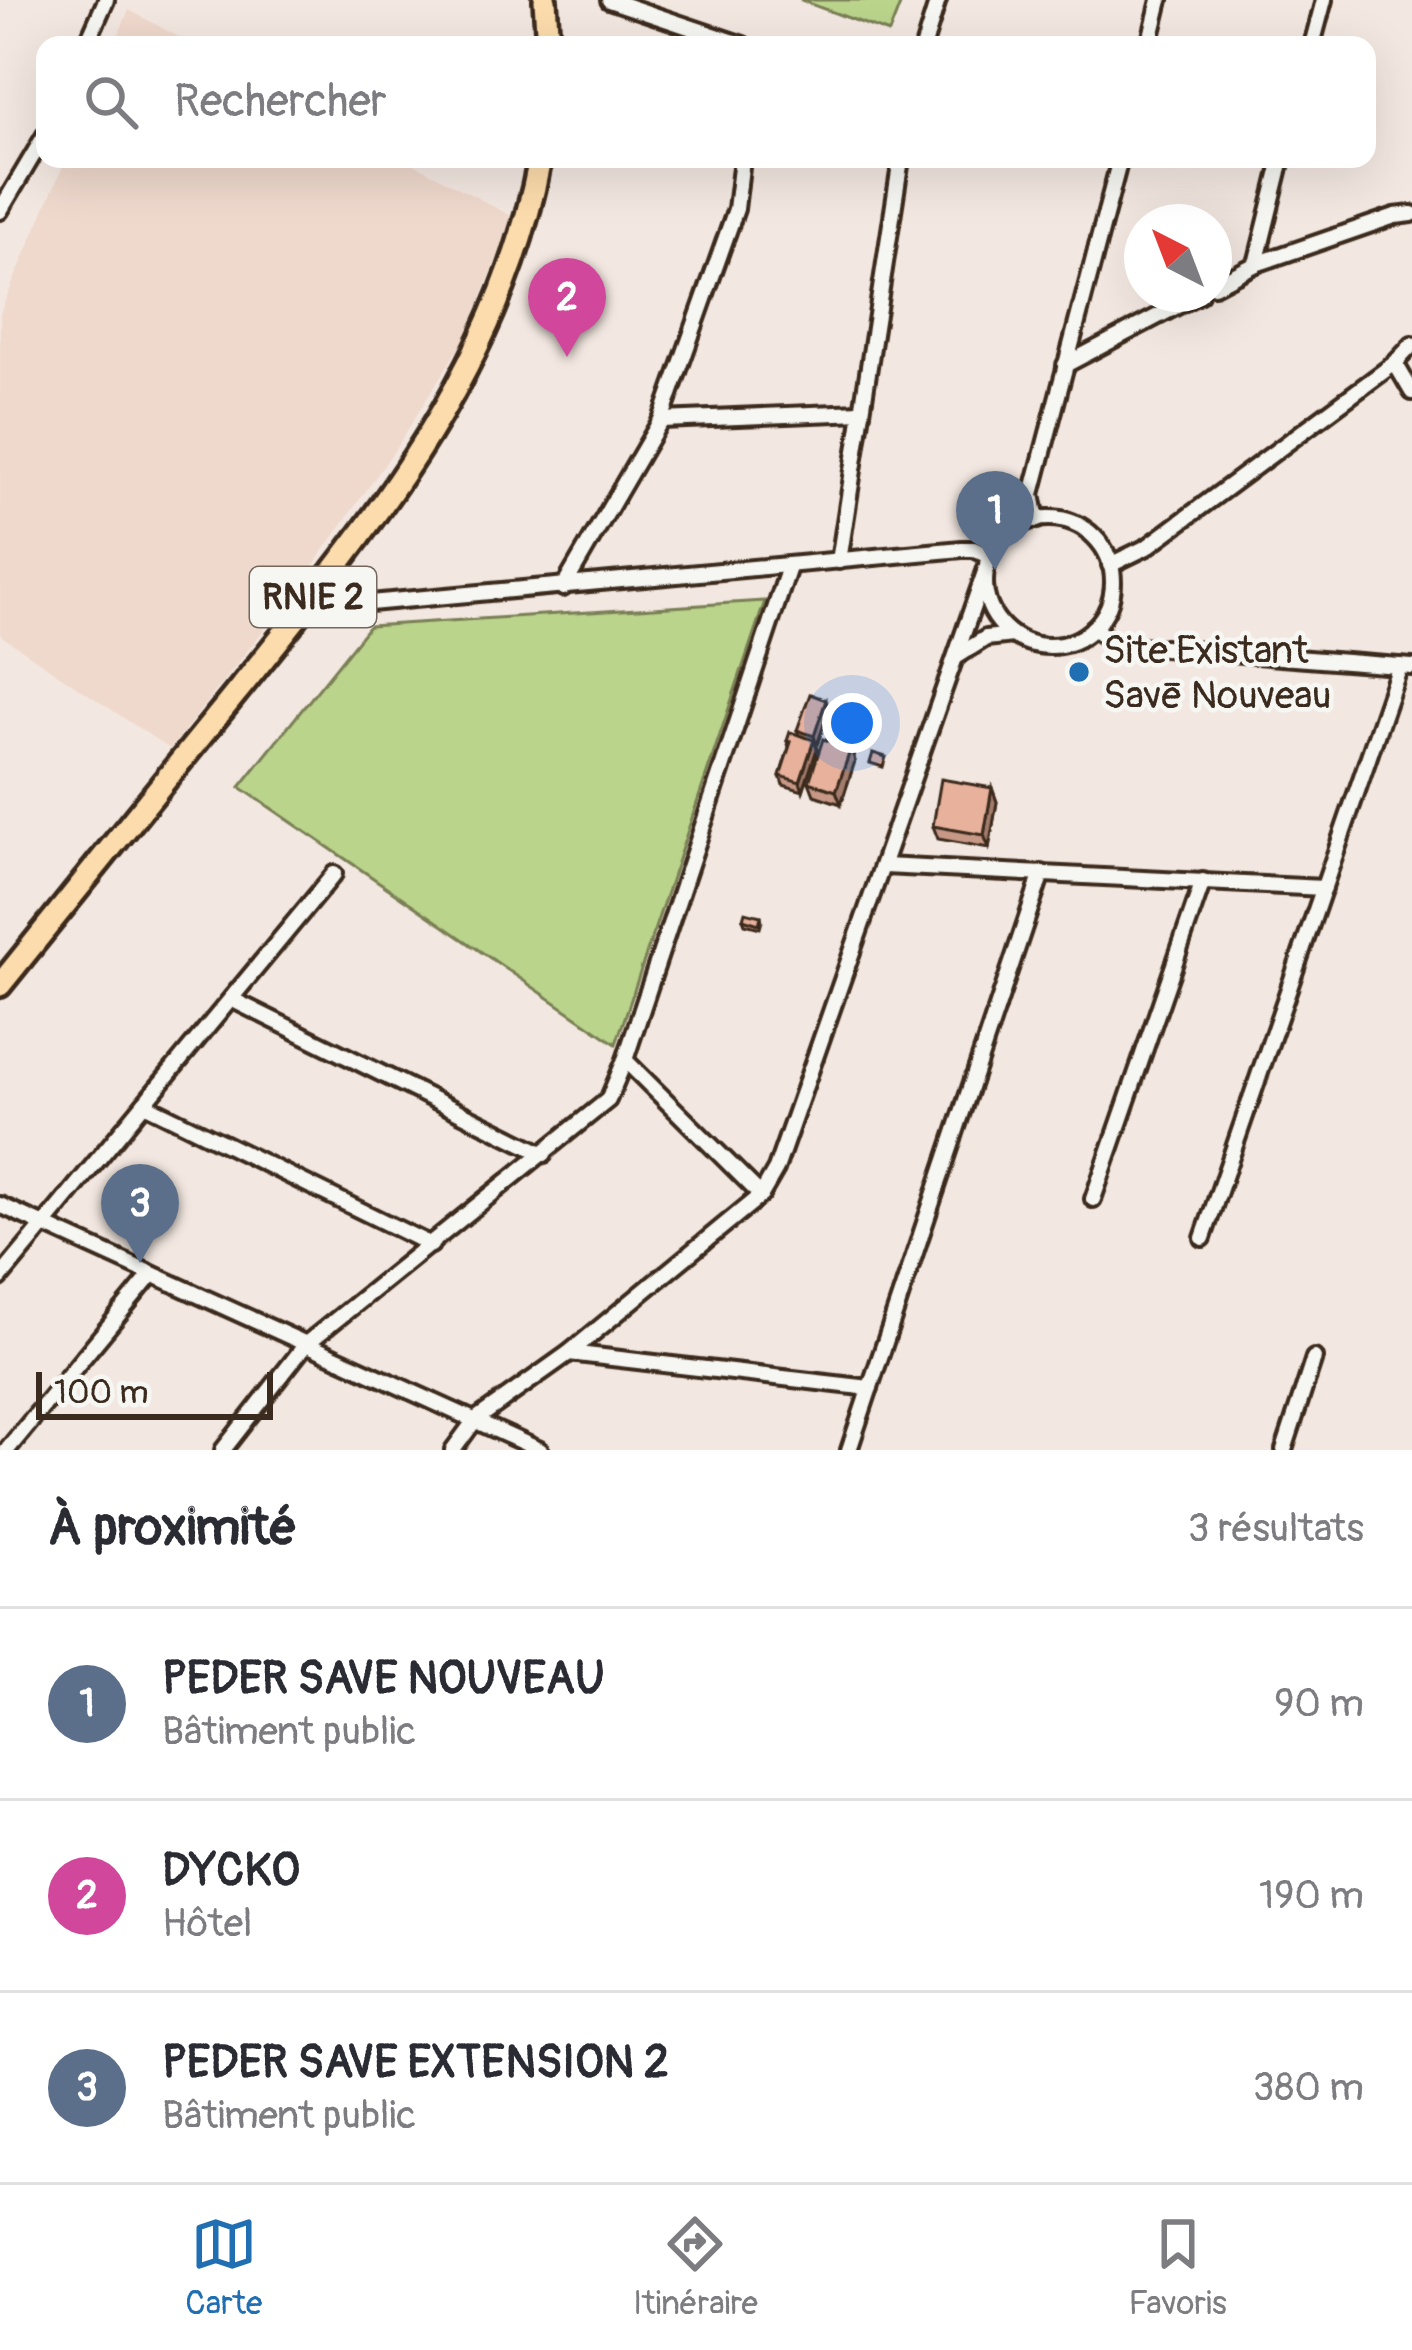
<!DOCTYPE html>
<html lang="fr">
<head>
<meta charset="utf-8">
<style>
  :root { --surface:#fff; --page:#f7f7f7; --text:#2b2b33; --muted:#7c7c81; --line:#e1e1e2; --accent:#1f6fb2 }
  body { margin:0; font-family:Pangolin,sans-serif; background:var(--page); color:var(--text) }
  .compass { position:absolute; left:1124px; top:204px; width:108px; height:108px; border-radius:50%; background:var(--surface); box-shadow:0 12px 48px #0002; rotate:318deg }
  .scale { position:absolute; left:36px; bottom:30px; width:237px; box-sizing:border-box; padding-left:12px; border:6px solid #3b2a1e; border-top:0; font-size:33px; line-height:42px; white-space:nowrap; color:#3b2a1e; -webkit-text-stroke:9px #f6f6f2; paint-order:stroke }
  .you { position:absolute; left:852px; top:723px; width:42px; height:42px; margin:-30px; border:9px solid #fff; border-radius:50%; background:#1a73e8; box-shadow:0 0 0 18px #1a73e833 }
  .badge { display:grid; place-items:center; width:78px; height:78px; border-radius:50%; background:var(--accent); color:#fff; font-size:39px; font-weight:700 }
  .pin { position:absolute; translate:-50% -99px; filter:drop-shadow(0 3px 6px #0008) }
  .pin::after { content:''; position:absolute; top:63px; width:42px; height:36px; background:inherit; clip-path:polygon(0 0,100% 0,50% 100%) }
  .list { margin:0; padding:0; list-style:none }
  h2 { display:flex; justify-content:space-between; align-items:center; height:156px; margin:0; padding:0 48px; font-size:51px }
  h2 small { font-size:39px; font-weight:400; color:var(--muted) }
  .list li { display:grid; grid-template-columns:78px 1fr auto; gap:36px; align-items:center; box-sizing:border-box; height:192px; padding:0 48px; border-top:3px solid var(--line) }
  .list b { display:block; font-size:45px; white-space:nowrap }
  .list p { margin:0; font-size:39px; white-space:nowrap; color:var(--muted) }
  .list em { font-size:39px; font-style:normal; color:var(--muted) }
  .icon { flex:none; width:66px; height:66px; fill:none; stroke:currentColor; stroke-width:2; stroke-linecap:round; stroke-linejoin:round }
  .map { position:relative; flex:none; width:1412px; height:1450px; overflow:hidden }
  .search { position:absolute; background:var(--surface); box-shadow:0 12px 48px #0002; left:36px; right:36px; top:36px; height:132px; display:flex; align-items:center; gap:30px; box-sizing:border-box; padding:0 42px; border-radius:24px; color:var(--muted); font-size:45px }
  .sheet { height:732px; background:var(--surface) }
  nav { display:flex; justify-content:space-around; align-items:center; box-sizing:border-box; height:168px; border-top:3px solid var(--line); background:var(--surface); font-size:33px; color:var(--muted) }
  nav a { display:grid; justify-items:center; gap:6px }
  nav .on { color:var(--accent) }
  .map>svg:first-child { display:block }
</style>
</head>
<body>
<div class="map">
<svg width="1412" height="1450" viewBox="0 0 1412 1450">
  <rect width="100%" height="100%" fill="#f3e8e1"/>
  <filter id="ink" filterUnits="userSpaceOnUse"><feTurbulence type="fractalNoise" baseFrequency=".00833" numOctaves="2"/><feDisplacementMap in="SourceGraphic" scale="24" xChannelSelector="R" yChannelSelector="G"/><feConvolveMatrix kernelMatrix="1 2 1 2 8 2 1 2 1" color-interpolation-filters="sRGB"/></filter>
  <g filter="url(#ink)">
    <g fill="#efd8cc">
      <polygon points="129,10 194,45 114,45"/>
      <polygon points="66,159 405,159 513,217 466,336 398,445 303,580 170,749 0,635 0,313"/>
    </g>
    <g fill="#bad48c" stroke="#7a7f55" stroke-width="3">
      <polygon points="800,0 902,0 889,33"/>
      <polygon points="765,601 616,1044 240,787 369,626"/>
    </g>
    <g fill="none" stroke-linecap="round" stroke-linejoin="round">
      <defs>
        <g id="street">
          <polyline points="609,0 743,45"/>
          <polyline points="86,45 106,0"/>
          <polyline points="924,45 938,0"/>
          <polyline points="1149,45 1160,0"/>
          <polyline points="1312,45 1324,0"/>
          <polyline points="0,211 45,135"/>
          <polyline points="1256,264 1282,159"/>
          <polyline points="1214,286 1256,264 1395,216 1412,214"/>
          <polyline points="1395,363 1412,392"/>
          <polyline points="1065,365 1200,294"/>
          <polyline points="661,420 862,412"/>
          <circle cx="1049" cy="582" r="64"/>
          <polyline points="1037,520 1032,494 1120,159"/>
          <polyline points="839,561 901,159"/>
          <polyline points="1110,565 1147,547 1395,363 1412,345"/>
          <polyline points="563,588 661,420 736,209 742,159"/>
          <polyline points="318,591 334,602 348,605 962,549 974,549 990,557"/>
          <polyline points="1093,628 1114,643 1125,645 1412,667"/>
          <polyline points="956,657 986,638 1013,635"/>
          <polyline points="884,866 1324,888"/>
          <polyline points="231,999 544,1154"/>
          <polyline points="625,1060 761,1195"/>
          <polyline points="144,1104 431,1245"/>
          <polyline points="1093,1199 1203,881"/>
          <polyline points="0,1205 540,1450"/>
          <polyline points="1203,1238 1400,666"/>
          <polyline points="0,1278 334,874"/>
          <polyline points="569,1353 870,1388"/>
          <polyline points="7,1450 152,1274"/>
          <polyline points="223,1450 306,1344 608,1100 625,1060 789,567"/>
          <polyline points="453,1450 475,1420 569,1353 761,1195 776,1169 986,569"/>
          <polyline points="849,1450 1042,873"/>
          <polyline points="1284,1450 1314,1358"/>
        </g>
        <g id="primary">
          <polyline points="545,0 548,45"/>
          <path d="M 0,985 C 79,887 157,790 236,693 C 368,529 500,372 540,159"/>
        </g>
      </defs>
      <use href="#street" stroke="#3b2a1e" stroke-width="22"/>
      <use href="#primary" stroke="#3b2a1e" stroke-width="30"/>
      <use href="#street" stroke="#f6f6f2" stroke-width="14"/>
      <use href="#primary" stroke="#fcdcac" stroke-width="21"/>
    </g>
    <g fill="#c79885" stroke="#3b2a1e" stroke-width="3">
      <polygon points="829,709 817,745 815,744 817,749 803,791 783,785 780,776 789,747 787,741 799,735 797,730"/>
      <polygon points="832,711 870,719 866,729 835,720"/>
      <polygon points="851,748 855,761 841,804 814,795 809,782"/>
      <polygon points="992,788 997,802 989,848 938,839 933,826"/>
      <polygon points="761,916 762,921 760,928 745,924 743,919"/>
    </g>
    <g fill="#a27c6c" stroke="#3b2a1e" stroke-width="3">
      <polygon points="826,700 829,709 817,745 814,736"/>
      <polygon points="866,710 870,719 866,729 863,720"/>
      <polygon points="814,740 817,749 803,791 800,782"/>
      <polygon points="851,748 855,761 841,804 836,791"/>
      <polygon points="992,788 997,802 989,848 984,835"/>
    </g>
    <g fill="#e7b19b" stroke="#3b2a1e" stroke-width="3">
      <polygon points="810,694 826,700 814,736 797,730"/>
      <polygon points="836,700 866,710 863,720 832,711"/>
      <polygon points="790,732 814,740 800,782 780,776 791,742 787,741"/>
      <polygon points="823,739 851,748 836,791 809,782"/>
      <polygon points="873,753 886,757 883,767 870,763"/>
      <polygon points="941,779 992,788 984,835 933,826"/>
      <polygon points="745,912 761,916 759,924 743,919"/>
    </g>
  </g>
  <circle fill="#1f6fb2" stroke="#f6f6f2" stroke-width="4.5" cx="1079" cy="672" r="12"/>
  <g text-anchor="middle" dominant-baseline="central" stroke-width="9" stroke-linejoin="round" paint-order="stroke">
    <rect fill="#f6f6f2" stroke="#73675e" stroke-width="3" x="250" y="567" width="126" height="60" rx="9"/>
    <g font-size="36" font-weight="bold" fill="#3b2a1e">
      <text x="313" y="597">RNIE 2</text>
    </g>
    <g font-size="39" fill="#3b2a1e" stroke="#f6f6f2" text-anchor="start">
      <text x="1103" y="650">Site Existant<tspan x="1103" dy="45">Savē Nouveau</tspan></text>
    </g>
  </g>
</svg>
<svg class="compass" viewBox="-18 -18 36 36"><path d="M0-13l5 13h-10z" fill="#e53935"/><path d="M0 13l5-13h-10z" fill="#7c7c81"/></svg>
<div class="scale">100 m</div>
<div class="you"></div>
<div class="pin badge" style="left:995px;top:570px;background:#5c6f8a">1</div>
<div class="pin badge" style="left:567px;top:357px;background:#d1479c">2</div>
<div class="pin badge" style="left:140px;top:1263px;background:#5c6f8a">3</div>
<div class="search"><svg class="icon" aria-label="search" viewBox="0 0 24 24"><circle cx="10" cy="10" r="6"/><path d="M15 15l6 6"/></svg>Rechercher</div>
</div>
<section class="sheet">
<h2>À proximité<small>3 résultats</small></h2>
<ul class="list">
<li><span class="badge" style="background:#5c6f8a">1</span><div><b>PEDER SAVE NOUVEAU</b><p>Bâtiment public</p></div><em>90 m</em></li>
<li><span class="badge" style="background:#d1479c">2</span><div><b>DYCKO</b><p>Hôtel</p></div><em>190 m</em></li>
<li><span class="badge" style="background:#5c6f8a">3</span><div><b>PEDER SAVE EXTENSION 2</b><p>Bâtiment public</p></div><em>380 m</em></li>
</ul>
</section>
<nav>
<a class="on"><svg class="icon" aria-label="map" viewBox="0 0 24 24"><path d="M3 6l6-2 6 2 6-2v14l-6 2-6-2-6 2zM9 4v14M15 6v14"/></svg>Carte</a>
<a><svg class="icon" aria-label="directions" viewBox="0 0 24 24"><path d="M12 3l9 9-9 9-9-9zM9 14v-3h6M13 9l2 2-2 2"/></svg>Itinéraire</a>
<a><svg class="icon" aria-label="saved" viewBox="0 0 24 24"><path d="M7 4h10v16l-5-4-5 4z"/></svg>Favoris</a>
</nav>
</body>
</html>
